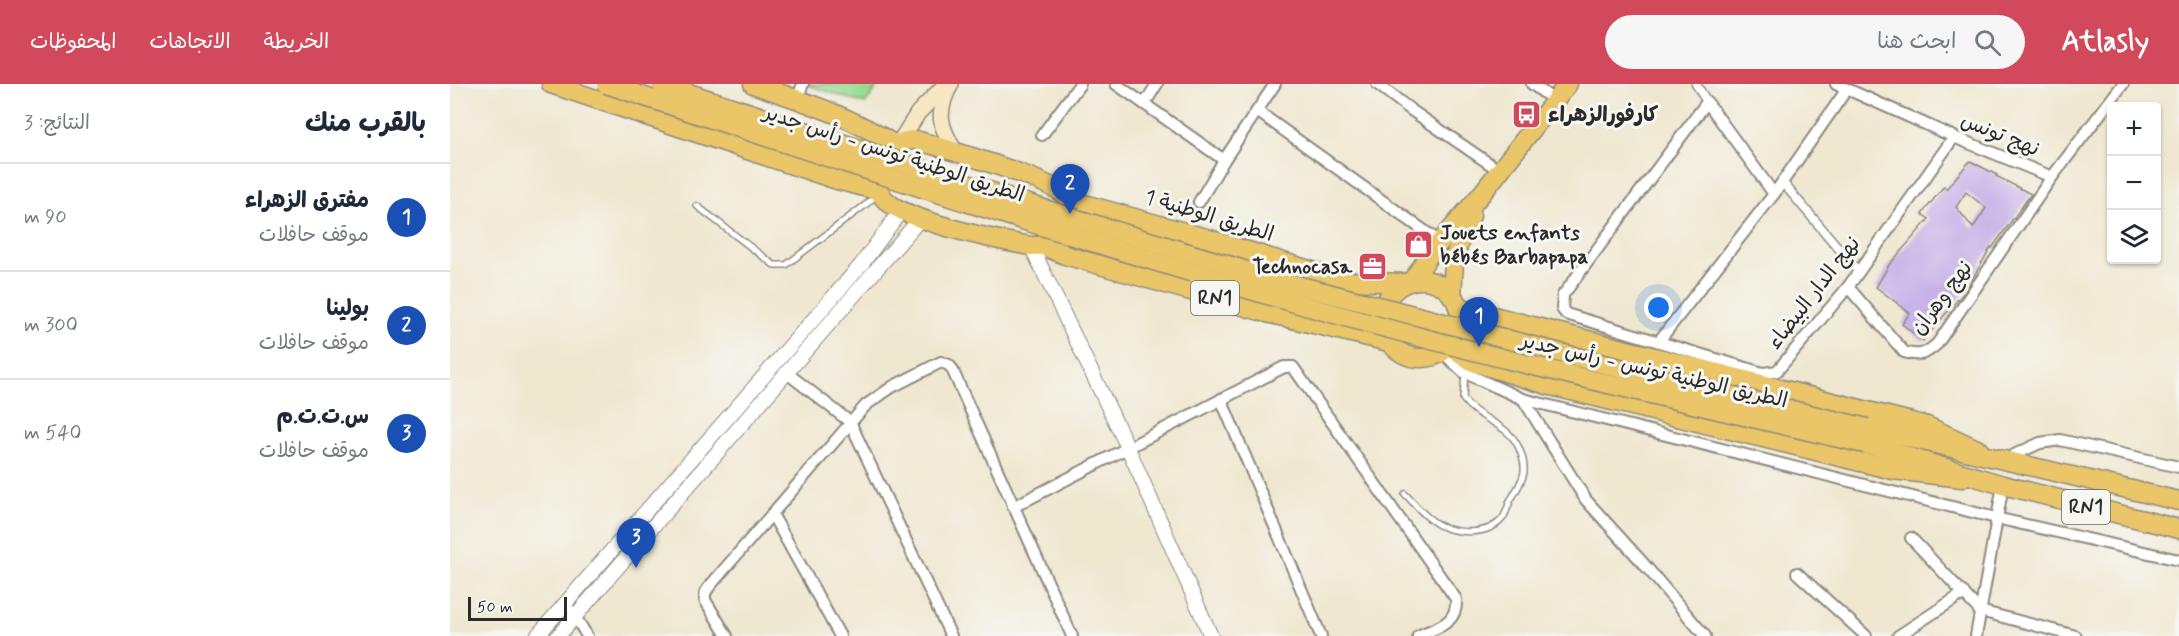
<!DOCTYPE html>
<html lang="ar">
<head>
<meta charset="utf-8">
<style>
  :root { --surface:#fff; --page:#f6f6f7; --text:#1f2937; --muted:#747a83; --line:#e0e1e3; --accent:#d1495b }
  body { margin:0; font-family:Mynerve,"Playpen Sans Arabic",sans-serif; background:var(--page); color:var(--text); direction:rtl }
  .controls { position:absolute; right:18px; top:18px; display:grid; overflow:hidden; border-radius:6px; box-shadow:0 2px 4px #0004 }
  .controls button { width:54px; height:54px; display:grid; place-items:center; padding:0; border:0; border-bottom:2px solid var(--line); background:var(--surface); color:var(--text); font:30px sans-serif }
  .scale { position:absolute; left:18px; bottom:15px; width:99px; box-sizing:border-box; padding-left:6px; border:3px solid #2b2b2b; border-top:0; font-size:16px; line-height:21px; white-space:nowrap; color:#2b2b2b; -webkit-text-stroke:4px #f6f6f2; paint-order:stroke }
  .you { position:absolute; left:1209px; top:224px; width:21px; height:21px; margin:-15px; border:4px solid #fff; border-radius:50%; background:#1a73e8; box-shadow:0 0 0 9px #1a73e833 }
  .badge { display:grid; place-items:center; width:39px; height:39px; border-radius:50%; background:var(--accent); color:#fff; font-size:20px; font-weight:700 }
  .pin { position:absolute; translate:-50% -50px; filter:drop-shadow(0 2px 3px #0008) }
  .pin::after { content:''; position:absolute; top:32px; width:21px; height:18px; background:inherit; clip-path:polygon(0 0,100% 0,50% 100%) }
  .list { margin:0; padding:0; list-style:none }
  h2 { display:flex; justify-content:space-between; align-items:center; height:78px; margin:0; padding:0 24px; font-size:26px }
  h2 small { font-size:20px; font-weight:400; color:var(--muted) }
  .list li { display:grid; grid-template-columns:39px 1fr auto; gap:18px; align-items:center; box-sizing:border-box; height:108px; padding:0 24px; border-top:2px solid var(--line) }
  .list b { display:block; font-size:22px; white-space:nowrap }
  .list p { margin:0; font-size:20px; white-space:nowrap; color:var(--muted) }
  .list em { font-size:20px; font-style:normal; color:var(--muted) }
  .icon { flex:none; width:33px; height:33px; fill:none; stroke:currentColor; stroke-width:2; stroke-linecap:round; stroke-linejoin:round }
  .map { position:relative; flex:none; width:1729px; height:552px; overflow:hidden; direction:ltr }
  header { display:flex; align-items:center; gap:36px; box-sizing:border-box; height:84px; padding:0 30px; background:var(--accent); color:#fff }
  header strong { font-size:28px }
  nav { display:flex; gap:33px; margin-inline-start:auto; font-size:21px }
  .search { width:420px; height:54px; background:var(--page); display:flex; align-items:center; gap:15px; box-sizing:border-box; padding:0 21px; border-radius:33px; color:var(--muted); font-size:22px }
  main { display:flex }
  aside { flex:1; background:var(--surface) }
  .map>svg:first-child { display:block }
</style>
</head>
<body>
<header>
<strong>Atlasly</strong>
<div class="search"><svg class="icon" aria-label="search" viewBox="0 0 24 24"><circle cx="10" cy="10" r="6"/><path d="M15 15l6 6"/></svg>ابحث هنا</div>
<nav><a>الخريطة</a><a>الاتجاهات</a><a>المحفوظات</a></nav>
</header>
<main>
<div class="map">
<svg width="1729" height="552" viewBox="0 0 1729 552">
  <rect width="100%" height="100%" fill="#f6f6f2"/>
  <filter id="ink" filterUnits="userSpaceOnUse"><feTurbulence type="fractalNoise" baseFrequency=".0167" numOctaves="2"/><feDisplacementMap in="SourceGraphic" scale="12" xChannelSelector="R" yChannelSelector="G"/><feConvolveMatrix kernelMatrix="1 2 1 2 8 2 1 2 1" color-interpolation-filters="sRGB"/></filter>
  <filter id="wash" filterUnits="userSpaceOnUse"><feTurbulence type="fractalNoise" baseFrequency=".008" numOctaves="4" result="noise"/><feDisplacementMap in="SourceGraphic" scale="24" xChannelSelector="R" yChannelSelector="G"/><feGaussianBlur stdDeviation="1.35" result="paint"/><feColorMatrix in="noise" values="0 0 0 0 0 0 0 0 0 0 0 0 0 0 0 0 0 1.4 0 .05"/><feComposite in="paint" operator="in"/></filter>
  <g filter="url(#wash)">
    <rect width="100%" height="100%" fill="#efe7d0"/>
    <polygon fill="#98dc94" stroke="#628460" stroke-width="1.5" points="355,0 429,0 415,20"/>
    <g id="blocks">
      <path fill="#c7b1e8" fill-rule="evenodd" d="M 1520,77 L 1547,91 L 1546,92 L 1581,110 L 1542,164 L 1541,163 L 1515,207 L 1473,257 L 1452,240 L 1460,229 L 1426,203 L 1439,181 L 1479,135 L 1472,130 L 1494,102 L 1496,105 ZM 1516,108 L 1536,124 L 1523,144 L 1506,123 Z"/>
    </g>
  </g>
  <g filter="url(#ink)">
    <use href="#blocks" fill-opacity="0" stroke="#8d897e" stroke-width="1.5"/>
    <g fill="none" stroke-linecap="round" stroke-linejoin="round">
      <defs>
        <g id="service">
          <polyline points="247,122 324,181 336,181 414,122 427,111"/>
          <path d="M 955,410 C 965,420 975,434 989,441 C 1007,450 1039,452 1053,434 C 1056,429 1058,422 1060,417 C 1073,395 1080,388 1068,362 C 1057,339 1027,335 1013,315 L 1015,289"/>
        </g>
        <g id="pedestrian">
          <polyline points="1246,0 1257,18"/>
          <polyline points="1333,99 1408,187"/>
        </g>
        <g id="minor">
          <polyline points="666,0 774,76"/>
          <polyline points="927,0 961,26 1050,87"/>
          <polyline points="1082,0 1105,17"/>
          <polyline points="1386,0 1504,53 1602,93"/>
          <polyline points="347,15 353,0"/>
          <polyline points="695,19 707,0"/>
          <polyline points="807,27 990,158"/>
          <polyline points="592,51 630,0"/>
          <polyline points="1324,110 1257,18 1113,211 1112,225 1116,230 1306,287 1314,289 1327,287 1398,203 1504,53"/>
          <polyline points="749,118 774,76 825,0"/>
          <path d="M 1398,203 L 1454,268 C 1469,273 1476,270 1487,260 L 1602,93 L 1673,0"/>
          <polyline points="1209,257 1324,110 1397,5"/>
          <polyline points="992,268 1015,289 1073,315 1546,434 1729,476"/>
          <polyline points="337,289 400,338 501,552"/>
          <polyline points="771,315 871,552"/>
          <polyline points="1073,315 1136,416 1193,479 1255,552"/>
          <polyline points="1553,376 1590,359 1610,356 1729,383"/>
          <path d="M 563,423 L 834,283 L 843,283 L 1006,515 C 1008,540 987,543 968,552"/>
          <polyline points="322,430 390,552"/>
          <polyline points="1461,454 1530,527 1626,552"/>
          <polyline points="1347,489 1416,552"/>
          <polyline points="122,527 137,552"/>
          <polyline points="277,552 255,516 255,509 259,503 416,321 442,303 491,278 499,281 502,285 622,552"/>
          <polyline points="1448,552 1514,509"/>
          <polyline points="1526,552 1553,401"/>
        </g>
        <g id="tertiary">
          <polyline points="581,162 678,364 761,552"/>
          <polyline points="87,552 411,181 452,125"/>
          <polyline points="108,552 471,134"/>
        </g>
        <g id="secondary">
          <path d="M 501,0 C 485,29 490,43 506,69"/>
          <polyline points="449,59 468,29 496,0"/>
        </g>
        <g id="primary">
          <polyline points="101,0 387,96 430,107"/>
          <path d="M 303,0 C 353,17 402,33 447,62"/>
          <path d="M 466,56 C 493,64 601,95 617,113 C 626,123 625,137 618,148 C 609,160 596,162 581,162 C 551,157 447,136 432,112 C 426,102 434,85 438,76 C 445,63 450,55 466,56 Z"/>
          <polyline points="620,116 756,154 895,197 956,199"/>
          <polyline points="593,162 615,171 817,229 939,258"/>
          <circle cx="971" cy="235" r="39"/>
          <polyline points="962,197 980,170 1033,108 1118,0"/>
          <polyline points="1002,212 1004,176 1011,153 1021,132"/>
          <polyline points="1008,223 1477,342 1529,366"/>
          <polyline points="999,262 1023,278 1097,301 1443,386 1512,394"/>
        </g>
        <g id="trunk">
          <polyline points="1417,344 1729,417"/>
          <polyline points="1415,360 1553,401 1729,445"/>
        </g>
      </defs>
      <use href="#service" stroke="#8d897e" stroke-width="8"/>
      <use href="#pedestrian" stroke="#8d897e" stroke-width="11"/>
      <use href="#minor" stroke="#8d897e" stroke-width="14"/>
      <use href="#tertiary" stroke="#8d897e" stroke-width="16"/>
      <use href="#secondary" stroke="#8d897e" stroke-width="18"/>
      <use href="#primary" stroke="#8d897e" stroke-width="21"/>
      <use href="#trunk" stroke="#8d897e" stroke-width="21"/>
      <use href="#service" stroke="#fff" stroke-width="5"/>
      <use href="#pedestrian" stroke="#fff" stroke-width="8"/>
      <use href="#minor" stroke="#fff" stroke-width="10"/>
      <use href="#tertiary" stroke="#fff" stroke-width="14"/>
      <use href="#secondary" stroke="#f7e8c3" stroke-width="15"/>
      <use href="#primary" stroke="#eac669" stroke-width="18"/>
      <use href="#trunk" stroke="#eac669" stroke-width="18"/>
      <defs>
        <g id="trunk-bridge">
          <path d="M 156,0 C 377,73 598,147 821,212 C 1017,269 1216,314 1415,360"/>
          <polyline points="211,0 591,124 827,196 1200,292 1417,344"/>
        </g>
      </defs>
      <use href="#trunk-bridge" stroke="#8d897e" stroke-width="21" stroke-linecap="butt"/>
      <use href="#trunk-bridge" stroke="#eac669" stroke-width="18"/>
    </g>
  </g>
  <defs>
    <symbol id="bus-square" viewBox="-11 -11 22 22"><rect x="-9" y="-9" width="18" height="18" rx="4" fill="#d1495b" stroke="#f6f6f2"/><path d="M-5-6H5V4H4V6H2V4H-2V6H-4V4H-5ZM-3.5-4V0h7V-4ZM-3.5 1.2v1.5H-2V1.2ZM2 1.2v1.5H3.5V1.2Z" fill="#fff"/></symbol>
    <symbol id="shop-square" viewBox="-11 -11 22 22"><rect x="-9" y="-9" width="18" height="18" rx="4" fill="#d1495b" stroke="#f6f6f2"/><path d="M-5-2.5h2.3a2.7 3.5 0 0 1 5.4 0H5L5.5 6h-11ZM-1.5-2.5h3a1.5 2.3 0 0 0-3 0Z" fill="#fff"/></symbol>
    <symbol id="office-square" viewBox="-11 -11 22 22"><rect x="-9" y="-9" width="18" height="18" rx="4" fill="#d1495b" stroke="#f6f6f2"/><path d="M-6-3h4V-5.5h4V-3h4V5H-6ZM-1-4.5V-3h2v-1.5ZM-6 0V1H6V0Z" fill="#fff"/></symbol>
  </defs>
  <g fill-rule="evenodd">
    <use href="#bus-square" x="1060" y="14" width="33" height="33"/>
    <use href="#shop-square" x="952" y="144" width="33" height="33"/>
    <use href="#office-square" x="906" y="166" width="33" height="33"/>
  </g>
  <g text-anchor="middle" dominant-baseline="central" stroke-width="6" stroke-linejoin="round" paint-order="stroke">
    <g fill="#f6f6f2" stroke="#686867" stroke-width="1.5">
      <rect x="741" y="197" width="48" height="34" rx="4.5"/>
      <rect x="1612" y="406" width="48" height="34" rx="4.5"/>
    </g>
    <g font-size="20" font-weight="bold" fill="#2b2b2b">
      <text x="765" y="214">RN1</text>
      <text x="1636" y="423">RN1</text>
    </g>
    <g font-size="21" font-weight="bold" fill="#2b2b2b" stroke="#f6f6f2" text-anchor="start">
      <text x="1098" y="31">كارفورالزهراء</text>
      <text x="990" y="149">Jouets enfants<tspan x="990" dy="24">bébés Barbapapa</tspan></text>
      <text x="902" y="183" text-anchor="end">Technocasa</text>
    </g>
    <g font-size="21" fill="#2b2b2b" stroke="#f6f6f2">
      <text transform="translate(1550 51) rotate(22)">نهج تونس</text>
      <text transform="translate(444 70) rotate(18)">الطريق الوطنية تونس - رأس جدير</text>
      <text transform="translate(759 132) rotate(17)">الطريق الوطنية 1</text>
      <text transform="translate(1364 209) rotate(-52)">نهج الدار البيضاء</text>
      <text transform="translate(1492 214) rotate(-53)">نهج وهران</text>
      <text transform="translate(1204 287) rotate(13)">الطريق الوطنية تونس - رأس جدير</text>
    </g>
  </g>
</svg>
<div class="controls">
<button>+</button>
<button>−</button>
<button><svg class="icon" aria-label="layers" viewBox="0 0 24 24"><path d="M12 4l9 5-9 5-9-5zM3 14l9 5 9-5"/></svg></button>
</div>
<div class="scale">50 m</div>
<div class="you"></div>
<div class="pin badge" style="left:1029px;top:263px;background:#1a4fb4">1</div>
<div class="pin badge" style="left:620px;top:130px;background:#1a4fb4">2</div>
<div class="pin badge" style="left:186px;top:484px;background:#1a4fb4">3</div>
</div>
<aside>
<h2>بالقرب منك<small>النتائج: 3</small></h2>
<ul class="list">
<li><span class="badge" style="background:#1a4fb4">1</span><div><b>مفترق الزهراء</b><p>موقف حافلات</p></div><em>90 m</em></li>
<li><span class="badge" style="background:#1a4fb4">2</span><div><b>بولينا</b><p>موقف حافلات</p></div><em>300 m</em></li>
<li><span class="badge" style="background:#1a4fb4">3</span><div><b>س.ت.ت.م</b><p>موقف حافلات</p></div><em>540 m</em></li>
</ul>
</aside>
</main>
</body>
</html>
